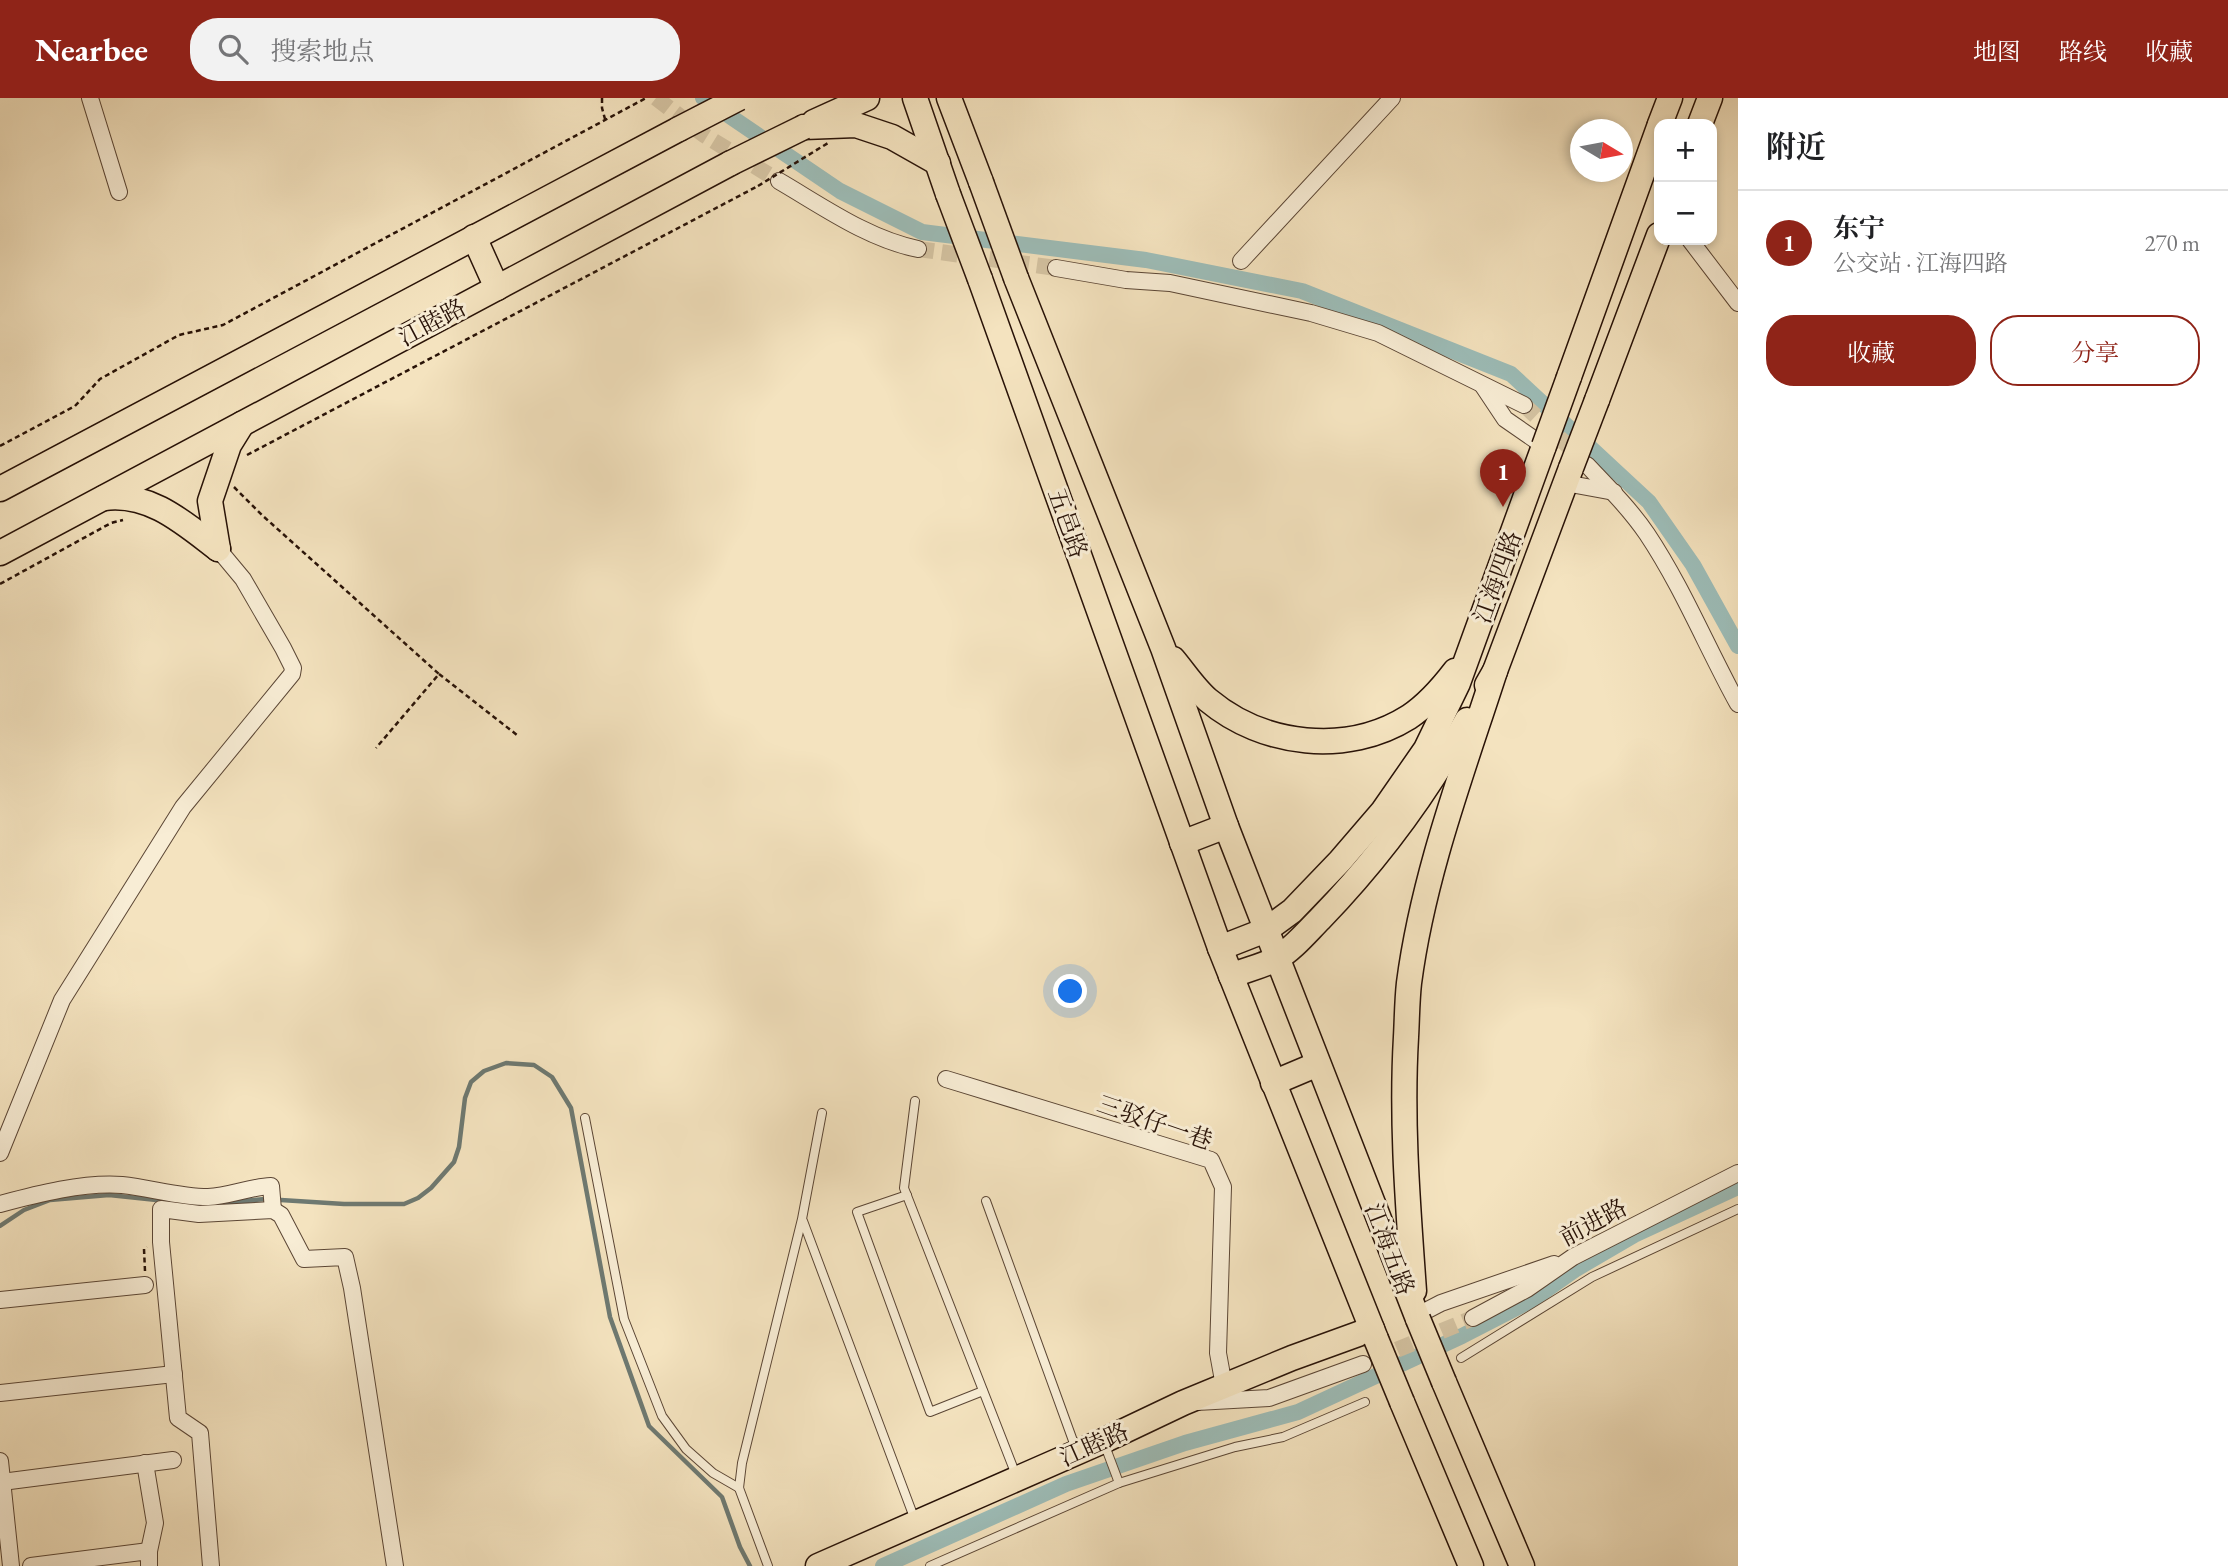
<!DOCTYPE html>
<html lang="zh">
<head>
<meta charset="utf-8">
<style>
  :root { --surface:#fff; --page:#f2f2f2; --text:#202124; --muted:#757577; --line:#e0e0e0; --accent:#8f2418 }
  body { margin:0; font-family:"EB Garamond","Noto Serif SC",serif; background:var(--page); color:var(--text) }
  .controls { position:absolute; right:21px; top:21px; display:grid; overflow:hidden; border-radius:14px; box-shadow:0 4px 10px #0003 }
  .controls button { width:63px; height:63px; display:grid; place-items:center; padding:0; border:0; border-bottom:2px solid var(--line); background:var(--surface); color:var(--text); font:35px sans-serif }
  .compass { position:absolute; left:1570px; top:21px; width:63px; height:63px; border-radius:50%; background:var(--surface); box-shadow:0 4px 10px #0003; rotate:100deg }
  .you { position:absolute; left:1071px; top:894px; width:24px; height:24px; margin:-18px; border:5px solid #fff; border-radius:50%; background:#1a73e8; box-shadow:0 0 0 10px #1a73e833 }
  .badge { display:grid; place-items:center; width:46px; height:46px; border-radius:50%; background:var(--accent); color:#fff; font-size:23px; font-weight:700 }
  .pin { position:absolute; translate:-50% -58px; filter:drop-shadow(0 2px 4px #0008) }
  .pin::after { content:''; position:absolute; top:37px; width:24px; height:21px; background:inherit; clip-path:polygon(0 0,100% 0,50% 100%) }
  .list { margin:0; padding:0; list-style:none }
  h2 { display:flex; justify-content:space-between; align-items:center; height:91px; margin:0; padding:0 28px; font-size:30px }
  h2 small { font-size:23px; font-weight:400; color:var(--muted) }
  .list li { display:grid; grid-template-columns:46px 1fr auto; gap:21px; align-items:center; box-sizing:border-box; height:105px; padding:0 28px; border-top:2px solid var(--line) }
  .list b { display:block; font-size:26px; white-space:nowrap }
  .list p { margin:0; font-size:23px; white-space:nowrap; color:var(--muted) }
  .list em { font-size:23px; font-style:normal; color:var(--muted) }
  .actions { display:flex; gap:14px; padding:21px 28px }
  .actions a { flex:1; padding:16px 0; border:2px solid var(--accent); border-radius:28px; text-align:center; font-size:24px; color:var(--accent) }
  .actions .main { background:var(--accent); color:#fff }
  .icon { flex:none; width:38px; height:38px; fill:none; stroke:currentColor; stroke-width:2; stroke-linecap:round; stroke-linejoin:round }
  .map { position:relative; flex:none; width:1738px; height:1468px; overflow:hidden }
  header { display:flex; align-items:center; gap:42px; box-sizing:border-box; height:98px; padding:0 35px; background:var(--accent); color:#fff }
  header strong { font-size:33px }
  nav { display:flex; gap:38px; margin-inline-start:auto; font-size:24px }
  .search { width:490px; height:63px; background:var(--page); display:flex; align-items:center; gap:18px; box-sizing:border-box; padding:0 24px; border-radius:28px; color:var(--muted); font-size:26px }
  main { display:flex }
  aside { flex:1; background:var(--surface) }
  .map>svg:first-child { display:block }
</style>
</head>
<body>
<header>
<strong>Nearbee</strong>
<div class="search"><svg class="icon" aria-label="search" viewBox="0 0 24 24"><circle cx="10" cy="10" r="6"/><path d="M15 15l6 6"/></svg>搜索地点</div>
<nav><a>地图</a><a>路线</a><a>收藏</a></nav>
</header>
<main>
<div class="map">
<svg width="1738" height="1468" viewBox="0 0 1738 1468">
  <rect width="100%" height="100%" fill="#f4e3bf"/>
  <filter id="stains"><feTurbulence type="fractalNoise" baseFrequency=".00286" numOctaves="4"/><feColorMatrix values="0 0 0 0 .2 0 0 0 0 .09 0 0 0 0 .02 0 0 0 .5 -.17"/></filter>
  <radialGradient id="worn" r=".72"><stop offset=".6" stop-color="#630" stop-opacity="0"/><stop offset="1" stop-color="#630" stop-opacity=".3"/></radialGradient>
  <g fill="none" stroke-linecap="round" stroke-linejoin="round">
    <polyline stroke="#6e7971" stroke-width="4.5" points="0,1128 24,1112 50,1102 109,1097 204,1107 265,1101 344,1106 404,1106 418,1100 431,1090 454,1064 459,1049 465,1000 471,984 484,973 506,965 534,967 552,979 571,1010 610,1219 649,1328 722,1399 740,1449 750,1468"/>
    <g stroke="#9dbdb8" stroke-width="16">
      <polyline points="703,0 840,93 922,134 1146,162 1302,193 1511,276 1649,404 1693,467 1738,548"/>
      <polyline points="883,1468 1066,1386 1185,1345 1298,1314 1462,1238 1532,1202 1576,1171 1634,1137 1738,1089"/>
    </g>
    <g stroke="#d5c4a3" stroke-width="16" stroke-dasharray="16 8" stroke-linecap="butt">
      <polyline points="656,0 704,37 779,83"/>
      <polyline points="918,151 1056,170"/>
      <polyline points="1524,307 1581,360"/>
      <polyline points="1375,1261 1473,1220"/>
    </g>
    <defs>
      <g id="service">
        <polyline points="915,1003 904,1090 1016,1377"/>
        <polyline points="585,1020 624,1221 662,1318 686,1351 713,1375 739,1390"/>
        <polyline points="907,1097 857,1114 930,1314 983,1293"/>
        <polyline points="986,1103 1076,1351"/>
        <polyline points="803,1123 915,1422"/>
        <polyline points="1461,1260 1592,1179 1738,1111"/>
        <polyline points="1104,1345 1119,1385"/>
        <polyline points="768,1468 739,1390 742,1365 802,1121 822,1015"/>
        <polyline points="930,1468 1119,1385 1235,1349 1283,1339 1365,1304"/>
      </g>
      <g id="minor">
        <polyline points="90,0 119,94"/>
        <path d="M 779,83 C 822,108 868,141 918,151"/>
        <polyline points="1690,142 1738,205"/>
        <polyline points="1241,163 1392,0"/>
        <polyline points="1056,170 1126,182 1170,185 1311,215 1378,235 1524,307"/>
        <polyline points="1483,288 1505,321 1544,348"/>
        <path d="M 1587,367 C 1608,389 1630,411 1647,436 C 1683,490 1707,550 1738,606"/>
        <polyline points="1565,385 1614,394"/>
        <polyline points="946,981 1211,1062 1223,1089 1218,1255 1224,1288"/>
        <polyline points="0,1055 62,902 183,709 292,576 293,570 283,550 243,481 218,451"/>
        <path d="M 0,1106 C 37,1096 84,1084 122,1087 C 151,1090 179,1099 208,1099 C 230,1098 249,1089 271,1088 L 273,1112"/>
        <polyline points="0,1202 145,1187"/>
        <polyline points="1416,1218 1441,1205 1554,1166"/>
        <polyline points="1473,1220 1527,1191 1573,1159 1738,1075"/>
        <polyline points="0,1295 174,1276"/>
        <polyline points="1197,1304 1269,1300 1363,1266"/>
        <polyline points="0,1363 11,1468"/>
        <polyline points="145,1365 155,1425 149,1453"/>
        <polyline points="2,1384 173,1362"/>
        <polyline points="31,1468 149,1453 149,1468"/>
        <polyline points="211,1468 200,1335 178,1320 161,1144 161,1111 199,1116 273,1112 281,1117 304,1161 345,1159 352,1190 395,1468"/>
      </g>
      <g id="primary">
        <polyline points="915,0 948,96"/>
        <polyline points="949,0 981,84"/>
        <polyline points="814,24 867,0"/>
        <polyline points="1660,26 1670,0"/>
        <polyline points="1700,26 1710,0"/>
        <polyline points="804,29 856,27 892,39 938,65"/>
        <polyline points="474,139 497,190"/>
        <polyline points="1016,180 1163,550 1226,728 1418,1221"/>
        <polyline points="980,181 1220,850 1376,1241"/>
        <polyline points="1569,279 1659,29"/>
        <polyline points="1597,302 1659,137"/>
        <polyline points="0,391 679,31"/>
        <path d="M 104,400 C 150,394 184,425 218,451"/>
        <polyline points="218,451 210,403 229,347 242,326"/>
        <polyline points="0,455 731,65"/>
        <path d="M 1173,561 C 1184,574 1195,591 1208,602 C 1263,648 1347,658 1409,619 C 1427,607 1442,590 1455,573"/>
        <polyline points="1487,587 1495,573 1571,370"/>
        <polyline points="1182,745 1226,728"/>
        <polyline points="1220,850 1266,832 1292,813 1340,763 1383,713 1426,651 1458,585 1544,348"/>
        <path d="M 1231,878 C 1245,872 1263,868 1276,861 C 1292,852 1307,834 1320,821 C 1378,761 1427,695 1467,622"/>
        <polyline points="1273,985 1318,966"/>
        <path d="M 1414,1193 C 1408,1108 1401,1024 1406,939 C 1407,921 1407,903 1409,885 C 1423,778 1462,675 1495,573"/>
        <polyline points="1444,1284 1522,1468"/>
        <polyline points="1402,1304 1471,1468"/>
        <polyline points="818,1468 1103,1343 1183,1305 1292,1260 1372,1231"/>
      </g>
    </defs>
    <use href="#service" stroke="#5b4635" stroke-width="10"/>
    <use href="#minor" stroke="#5b4635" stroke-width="18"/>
    <use href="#primary" stroke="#281207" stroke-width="27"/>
    <g stroke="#281207" stroke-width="2.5" stroke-dasharray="5 3.5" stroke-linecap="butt">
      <polyline points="602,0 602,10 605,21"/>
      <polyline points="0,348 75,308 100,281 179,237 223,227 646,0"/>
      <polyline points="247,357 758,88"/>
      <polyline points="234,389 263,418 439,576 376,650"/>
      <polyline points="0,486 111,425 123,422"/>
      <polyline points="439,576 517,637"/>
      <polyline points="145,1173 144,1151 147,1149"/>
    </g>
    <use href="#service" stroke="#f8edd5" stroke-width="8"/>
    <use href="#minor" stroke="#f8edd5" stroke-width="16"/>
    <use href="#primary" stroke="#f4e3bf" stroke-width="24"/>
    <defs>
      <g id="primary-bridge">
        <polyline points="679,31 739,0"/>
        <polyline points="731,65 804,29"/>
        <polyline points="981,84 1016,180"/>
        <polyline points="948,96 980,181"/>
        <polyline points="1544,348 1569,279"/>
        <polyline points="1571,370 1597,302"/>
        <polyline points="1418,1221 1444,1284"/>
        <polyline points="1376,1241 1402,1304"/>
      </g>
    </defs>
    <use href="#primary-bridge" stroke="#281207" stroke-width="27" stroke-linecap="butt"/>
    <polyline stroke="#281207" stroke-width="2.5" stroke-dasharray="5 3.5" stroke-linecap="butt" points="758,88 828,45"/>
    <use href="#primary-bridge" stroke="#f4e3bf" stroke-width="24"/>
  </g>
  <g text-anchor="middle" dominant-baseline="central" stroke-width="6" stroke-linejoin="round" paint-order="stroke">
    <g font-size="24" fill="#281207" stroke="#f8edd5">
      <text transform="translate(432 224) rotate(-28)">江睦路</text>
      <text transform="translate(1068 425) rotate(70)">五邑路</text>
      <text transform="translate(1497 479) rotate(-70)">江海四路</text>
      <text transform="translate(1155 1024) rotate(19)">三驳仔一巷</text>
      <text transform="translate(1593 1124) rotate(-28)">前进路</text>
      <text transform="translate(1390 1151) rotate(69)">江海五路</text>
      <text transform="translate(1094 1346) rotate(-24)">江睦路</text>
    </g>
  </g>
  <rect width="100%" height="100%" filter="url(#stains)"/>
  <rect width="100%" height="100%" fill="url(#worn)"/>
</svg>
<div class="controls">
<button>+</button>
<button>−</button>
</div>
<svg class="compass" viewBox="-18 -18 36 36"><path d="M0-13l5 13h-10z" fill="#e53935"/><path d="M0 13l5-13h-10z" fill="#757577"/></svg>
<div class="you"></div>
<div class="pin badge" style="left:1503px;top:409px">1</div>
</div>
<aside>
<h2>附近<small></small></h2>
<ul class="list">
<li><span class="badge">1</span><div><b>东宁</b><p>公交站 · 江海四路</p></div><em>270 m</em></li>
</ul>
<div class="actions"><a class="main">收藏</a><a>分享</a></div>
</aside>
</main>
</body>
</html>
